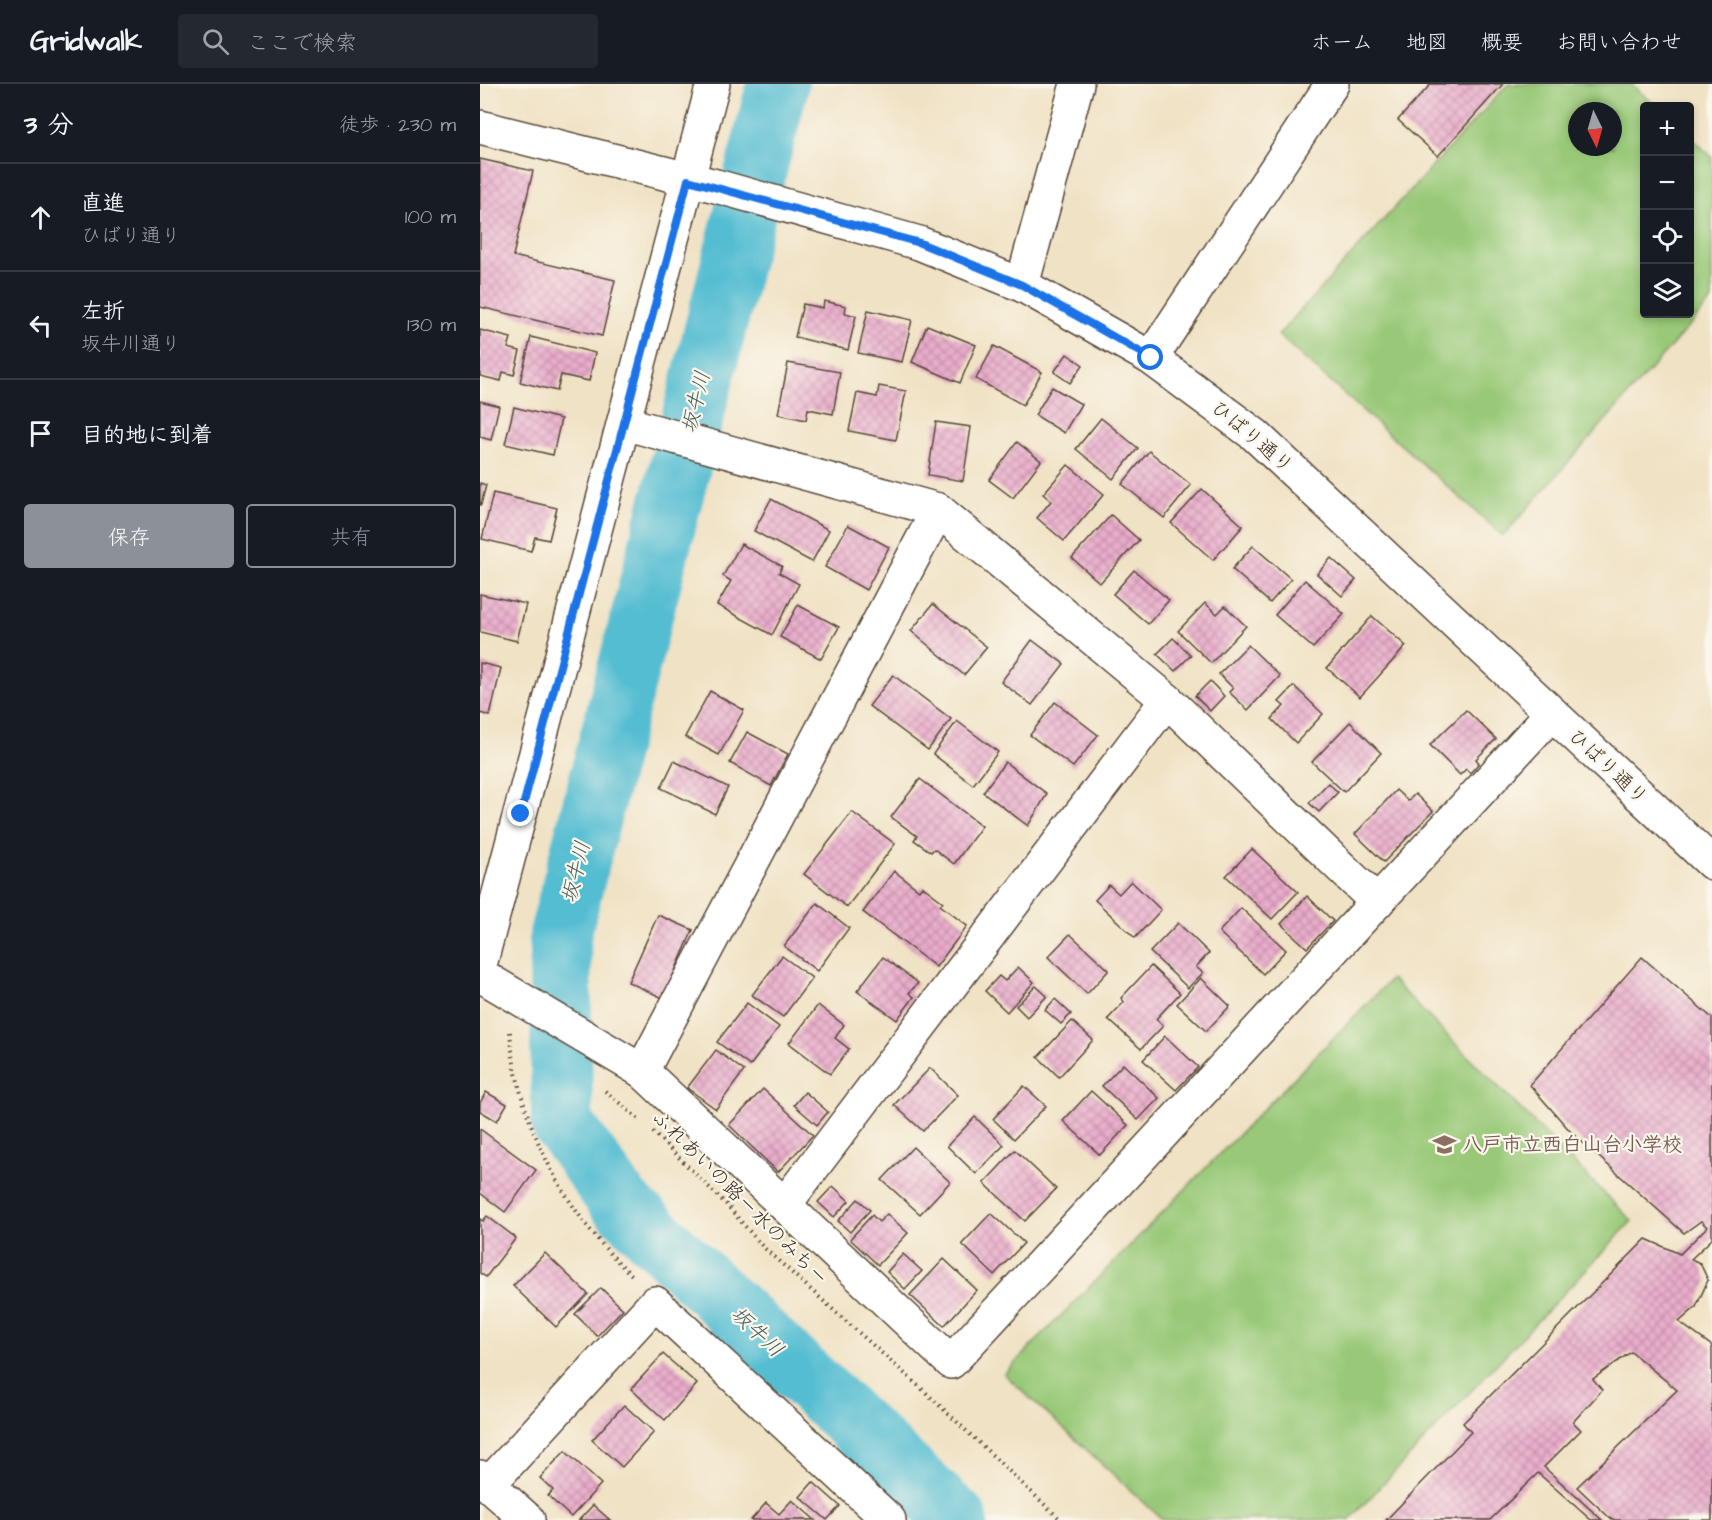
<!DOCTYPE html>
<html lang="ja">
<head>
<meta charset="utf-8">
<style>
  :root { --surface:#171b24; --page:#242831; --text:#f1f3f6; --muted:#9ea1a6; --line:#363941; --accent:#8c9099 }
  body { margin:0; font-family:"Architects Daughter","Klee One",sans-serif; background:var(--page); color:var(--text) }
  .controls { position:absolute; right:18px; top:18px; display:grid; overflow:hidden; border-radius:6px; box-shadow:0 3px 9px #0003 }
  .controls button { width:54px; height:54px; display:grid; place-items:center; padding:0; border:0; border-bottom:2px solid var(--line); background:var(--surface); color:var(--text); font:30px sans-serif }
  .compass { position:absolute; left:1088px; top:18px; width:54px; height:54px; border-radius:50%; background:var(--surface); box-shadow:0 3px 9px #0003; rotate:175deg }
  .stop { position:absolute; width:18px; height:18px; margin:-14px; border:4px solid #1a73e8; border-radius:50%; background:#fff }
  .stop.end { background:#1a73e8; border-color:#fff; box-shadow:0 2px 6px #0008 }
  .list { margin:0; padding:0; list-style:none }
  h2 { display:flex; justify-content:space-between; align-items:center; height:78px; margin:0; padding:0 24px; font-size:26px }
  h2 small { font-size:20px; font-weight:400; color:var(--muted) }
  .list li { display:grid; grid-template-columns:39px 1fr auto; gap:18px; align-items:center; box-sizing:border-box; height:108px; padding:0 24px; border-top:2px solid var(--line) }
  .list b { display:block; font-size:22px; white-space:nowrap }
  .list p { margin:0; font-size:20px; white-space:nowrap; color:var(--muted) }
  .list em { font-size:20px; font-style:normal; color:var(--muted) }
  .actions { display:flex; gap:12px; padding:18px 24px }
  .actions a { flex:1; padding:14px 0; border:2px solid var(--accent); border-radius:6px; text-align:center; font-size:21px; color:var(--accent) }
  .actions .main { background:var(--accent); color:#fff }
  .icon { flex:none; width:33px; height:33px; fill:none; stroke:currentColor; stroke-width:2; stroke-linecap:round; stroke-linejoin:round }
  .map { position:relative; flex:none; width:1232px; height:1436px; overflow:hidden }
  header { display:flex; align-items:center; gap:36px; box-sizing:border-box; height:84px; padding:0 30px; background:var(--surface); border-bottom:2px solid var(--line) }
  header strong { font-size:28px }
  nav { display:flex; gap:33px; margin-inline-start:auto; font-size:21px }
  .search { width:420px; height:54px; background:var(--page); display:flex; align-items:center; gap:15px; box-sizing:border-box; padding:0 21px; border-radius:6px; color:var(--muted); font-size:22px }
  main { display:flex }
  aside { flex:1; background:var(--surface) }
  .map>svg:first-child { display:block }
</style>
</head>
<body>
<header>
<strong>Gridwalk</strong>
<div class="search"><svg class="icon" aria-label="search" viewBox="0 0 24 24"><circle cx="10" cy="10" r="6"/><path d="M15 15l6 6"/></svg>ここで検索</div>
<nav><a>ホーム</a><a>地図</a><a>概要</a><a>お問い合わせ</a></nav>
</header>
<main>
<aside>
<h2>3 分<small>徒歩 · 230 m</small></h2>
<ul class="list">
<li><svg class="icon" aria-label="ahead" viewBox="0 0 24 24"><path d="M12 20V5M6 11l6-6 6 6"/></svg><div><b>直進</b><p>ひばり通り</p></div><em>100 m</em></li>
<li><svg class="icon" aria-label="left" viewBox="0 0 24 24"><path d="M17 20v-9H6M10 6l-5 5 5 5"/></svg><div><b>左折</b><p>坂牛川通り</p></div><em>130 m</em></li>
<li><svg class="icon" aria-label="arrive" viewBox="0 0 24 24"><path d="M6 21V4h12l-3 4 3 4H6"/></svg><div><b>目的地に到着</b></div></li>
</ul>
<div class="actions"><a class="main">保存</a><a>共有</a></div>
</aside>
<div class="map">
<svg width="1232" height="1436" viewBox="0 0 1232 1436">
  <defs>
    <pattern id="building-cross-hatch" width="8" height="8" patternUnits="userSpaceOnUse" patternTransform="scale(1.5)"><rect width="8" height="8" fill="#eaadcc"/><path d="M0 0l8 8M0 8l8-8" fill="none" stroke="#bf8da5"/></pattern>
  </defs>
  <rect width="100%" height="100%" fill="#fbf7ec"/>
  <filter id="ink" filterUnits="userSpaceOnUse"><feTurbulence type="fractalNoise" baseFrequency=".0167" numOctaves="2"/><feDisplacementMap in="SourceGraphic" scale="12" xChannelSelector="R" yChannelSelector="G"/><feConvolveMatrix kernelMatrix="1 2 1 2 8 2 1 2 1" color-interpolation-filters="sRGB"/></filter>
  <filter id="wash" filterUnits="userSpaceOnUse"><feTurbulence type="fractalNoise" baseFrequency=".008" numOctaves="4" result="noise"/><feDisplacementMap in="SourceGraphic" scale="24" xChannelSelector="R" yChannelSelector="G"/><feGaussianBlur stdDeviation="1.35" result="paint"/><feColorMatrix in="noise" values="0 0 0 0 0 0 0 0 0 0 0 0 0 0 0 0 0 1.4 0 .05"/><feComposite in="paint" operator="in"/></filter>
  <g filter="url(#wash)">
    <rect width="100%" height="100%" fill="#f0e2c5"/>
    <g fill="#99c978" stroke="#6a7a4b" stroke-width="1.5" fill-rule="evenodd">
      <path d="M 1028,0 L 1151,0 L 1176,22 L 1164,22 L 1164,230 L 1210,230 L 1210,52 L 1232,73 L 1232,216 L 1023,452 L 798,251 ZM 1097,27 L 1133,27 L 1133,63 L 1097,63 Z"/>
      <polygon points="911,895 1152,1137 869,1436 683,1436 524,1290"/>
    </g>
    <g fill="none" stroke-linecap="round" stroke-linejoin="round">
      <polyline stroke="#55bdd2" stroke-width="62" points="298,0 80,851 82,1039 140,1119 477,1436"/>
    </g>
    <g id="blocks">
      <g fill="url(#building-cross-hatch)">
        <polygon points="951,0 1023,0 958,72 918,36"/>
        <polygon points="0,75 53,87 33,172 135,196 122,252 0,223"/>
        <polygon points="344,217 366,222 365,229 376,232 368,266 315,253 323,220 343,224"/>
        <polygon points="388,226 432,236 422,278 378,269"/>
        <polygon points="447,241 496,261 480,299 432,278"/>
        <polygon points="0,246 31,254 28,264 40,267 34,291 23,288 21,297 0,292"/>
        <polygon points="51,253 115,269 109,297 81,291 77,307 40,298"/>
        <polygon points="514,262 562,288 543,321 496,295"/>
        <polygon points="587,270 603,281 590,299 574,288"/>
        <polygon points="308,279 360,288 353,330 328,325 326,336 298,330"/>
        <polygon points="399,302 426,307 416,356 369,347 377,309 397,313"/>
        <polygon points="572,303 601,320 584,349 555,331"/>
        <polygon points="0,317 19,322 11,356 0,353"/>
        <polygon points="34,323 81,335 73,371 25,360"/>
        <polygon points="621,334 658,364 633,395 596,365"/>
        <polygon points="456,338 491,343 483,397 448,391"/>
        <polygon points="537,358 561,377 533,414 509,396"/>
        <polygon points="669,367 711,401 684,434 642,400"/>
        <polygon points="588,381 624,410 584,457 557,434 571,417 563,410"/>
        <polygon points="0,399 6,401 1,421 0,421"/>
        <polygon points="722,405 763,442 733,476 691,439"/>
        <polygon points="13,409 77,424 69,456 55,453 51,467 2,455"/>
        <polygon points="291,415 349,446 332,478 274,447"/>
        <polygon points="631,431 659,456 620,499 592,474"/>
        <polygon points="368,441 409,463 386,506 345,483"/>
        <polygon points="261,460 302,482 299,489 319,500 292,551 237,521 251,497 243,492"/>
        <polygon points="773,462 811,495 790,519 752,485"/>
        <polygon points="851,474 876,496 862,512 837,490"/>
        <polygon points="654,486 689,516 668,540 633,510"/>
        <polygon points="825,496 864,530 833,564 795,531"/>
        <polygon points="0,510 46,520 37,557 0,548"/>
        <polygon points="725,519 737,530 745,522 766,542 731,579 698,547"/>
        <polygon points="453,520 507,563 484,591 431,547"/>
        <polygon points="318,521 359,543 341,575 300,553"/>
        <polygon points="892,532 926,562 880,613 847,584"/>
        <polygon points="693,554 711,571 695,587 677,570"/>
        <polygon points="552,556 584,580 552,621 521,598"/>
        <polygon points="768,561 800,592 768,626 749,608 753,604 739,590"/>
        <polygon points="0,579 21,584 10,632 0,629"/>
        <polygon points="413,591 471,635 448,666 389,622"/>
        <polygon points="730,597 744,612 730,627 715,612"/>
        <polygon points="814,602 843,630 816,659 792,635 804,622 799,618"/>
        <polygon points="230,607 264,626 239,671 205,653"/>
        <polygon points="575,618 618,651 593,683 550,651"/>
        <polygon points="986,626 1016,655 996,675 999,679 990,689 986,685 980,691 950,661"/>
        <polygon points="477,637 518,668 493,701 453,670"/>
        <polygon points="870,638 901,669 864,708 832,678"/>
        <polygon points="267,648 308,670 291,702 250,679"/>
        <polygon points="194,677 248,703 235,730 181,704"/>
        <polygon points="525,678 567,710 548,742 503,708"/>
        <polygon points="440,695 502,742 474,780 454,765 451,768 434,756 437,752 411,733"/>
        <polygon points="848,699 858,708 839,728 829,719"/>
        <polygon points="916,706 928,717 935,710 953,727 904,778 875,750"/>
        <polygon points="372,728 415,760 367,823 324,790"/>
        <polygon points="772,765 818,808 792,835 746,792"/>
        <polygon points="414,787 439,806 442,802 463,818 460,821 487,842 456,883 383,828"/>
        <polygon points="651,797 681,826 655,854 615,816 629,801 639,810"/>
        <polygon points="827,812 853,837 827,864 801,840"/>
        <polygon points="337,819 369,844 337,887 304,862"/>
        <polygon points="761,824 806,866 783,890 739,848"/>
        <polygon points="178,831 213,846 183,914 148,898"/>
        <polygon points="698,839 729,869 716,883 723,889 708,904 670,868"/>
        <polygon points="590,850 629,886 607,910 568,873"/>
        <polygon points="302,872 332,894 303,933 272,911"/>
        <polygon points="403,873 438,899 429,909 434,913 417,936 377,907"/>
        <polygon points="1162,873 1232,934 1232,1155 1211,1175 1220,1179 1228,1196 1216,1223 1199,1238 1232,1262 1232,1436 1132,1436 1097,1403 1197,1306 1151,1268 1113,1295 1122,1306 1093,1338 1101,1346 1064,1383 1122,1436 1111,1436 1058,1389 1010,1436 906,1436 991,1348 983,1339 1166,1155 1200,1170 1227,1143 1221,1137 1204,1149 1091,1048 1050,1001"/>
        <polygon points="671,882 700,909 676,935 683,942 661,965 628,935 644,918 641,914"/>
        <polygon points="538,883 554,898 527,928 505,907 519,892 525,897"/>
        <polygon points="721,894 750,922 726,947 697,920"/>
        <polygon points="556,902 567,912 547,933 536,922"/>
        <polygon points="575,915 591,930 581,940 565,926"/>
        <polygon points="267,919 299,943 270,982 237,958"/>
        <polygon points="338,921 364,941 355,954 369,965 350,990 309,959"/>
        <polygon points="592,937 613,956 579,993 558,973"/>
        <polygon points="685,952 718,983 696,1006 663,976"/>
        <polygon points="236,966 264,987 236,1025 207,1004"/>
        <polygon points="643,980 679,1014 658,1036 622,1002"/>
        <polygon points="450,984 478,1011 443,1047 414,1021"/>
        <polygon points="544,1002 566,1022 534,1055 513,1035"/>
        <polygon points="283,1005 333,1051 298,1088 249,1041"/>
        <polygon points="611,1007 648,1041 620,1071 583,1037"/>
        <polygon points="6,1008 27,1020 17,1037 0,1027 0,1019"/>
        <polygon points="325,1008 348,1028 337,1041 314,1021"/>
        <polygon points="495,1033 524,1061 496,1090 467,1062"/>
        <polygon points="0,1045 56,1086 25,1128 0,1109"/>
        <polygon points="433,1063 470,1098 440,1130 402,1096"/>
        <polygon points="535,1066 576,1105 545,1137 504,1099"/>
        <polygon points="353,1102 369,1117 354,1133 338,1118"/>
        <polygon points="378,1115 390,1126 370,1148 358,1137"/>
        <polygon points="511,1129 544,1159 514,1191 482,1160"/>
        <polygon points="407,1130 428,1149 398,1181 370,1155 392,1131 399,1138"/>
        <polygon points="7,1132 36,1154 6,1193 0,1189 0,1135 3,1137"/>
        <polygon points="65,1169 108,1210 76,1243 33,1202"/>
        <polygon points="423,1170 442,1187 425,1205 407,1188"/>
        <polygon points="464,1175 497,1206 464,1242 430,1211"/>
        <polygon points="121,1204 143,1225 117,1252 95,1230"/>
        <polygon points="183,1270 217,1300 185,1336 151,1305"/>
        <polygon points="144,1321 174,1348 142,1383 112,1356"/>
        <polygon points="85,1367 121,1400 91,1433 68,1412 73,1406 60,1394"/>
        <polygon points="333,1398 360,1422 347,1436 320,1413"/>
        <polygon points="312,1416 335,1436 271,1436 286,1419 299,1430"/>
        <polygon points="113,1421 130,1436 99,1436"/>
      </g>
    </g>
  </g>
  <g filter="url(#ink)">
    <use href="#blocks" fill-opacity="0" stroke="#564637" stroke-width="1.5"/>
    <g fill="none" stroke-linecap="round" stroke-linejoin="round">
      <defs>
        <g id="minor">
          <polyline points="0,43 236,102 439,159 542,201 671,274 775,351 1232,779"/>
          <polyline points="542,201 597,0"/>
          <polyline points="671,274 852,0"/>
          <polyline points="144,339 458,426 687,616 897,818"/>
          <polyline points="0,881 233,0"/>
          <polyline points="0,891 162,987 471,1278 1071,630"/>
          <polyline points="162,987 458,426"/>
          <polyline points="305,1120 687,616"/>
          <polyline points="0,1393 48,1436"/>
          <polyline points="9,1400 175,1219 409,1436"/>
        </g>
      </defs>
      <use href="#minor" stroke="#564637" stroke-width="36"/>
      <g stroke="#564637" stroke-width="4" stroke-dasharray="1.5 4.5" stroke-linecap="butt">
        <path d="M 30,948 C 37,1039 87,1133 154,1193"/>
        <polyline points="125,1007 161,1037"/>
        <polyline points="173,1048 246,1120 283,1163 442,1305 581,1436"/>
      </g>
      <use href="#minor" stroke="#fff" stroke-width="33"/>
    </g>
  </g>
  <g fill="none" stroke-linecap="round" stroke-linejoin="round" filter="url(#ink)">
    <polyline stroke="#1a73e8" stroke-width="8" points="41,730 208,96 440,159 542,201 671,274"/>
  </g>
  <defs>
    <symbol id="school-bare" viewBox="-9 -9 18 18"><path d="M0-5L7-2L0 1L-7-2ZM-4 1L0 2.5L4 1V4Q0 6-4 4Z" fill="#8d6e63" stroke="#fbf7ec" stroke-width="2.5" paint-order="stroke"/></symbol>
  </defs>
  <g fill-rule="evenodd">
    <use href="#school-bare" x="948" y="1044" width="33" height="33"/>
  </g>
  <g text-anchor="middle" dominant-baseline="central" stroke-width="4.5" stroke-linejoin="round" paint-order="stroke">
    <g font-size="20" fill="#3b2a1e" stroke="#fbf7ec">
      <text transform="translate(772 353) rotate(40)">ひばり通り</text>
      <text transform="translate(1128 683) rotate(43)">ひばり通り</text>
      <text transform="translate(260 1114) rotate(45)">ふれあいの路－水のみち－</text>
    </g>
    <g font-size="20" font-weight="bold" fill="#785e54" stroke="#fbf7ec" text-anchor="start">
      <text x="982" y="1061">八戸市立西白山台小学校</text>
    </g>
    <g font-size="21" font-style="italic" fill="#445d5d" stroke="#fbf7ec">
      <text transform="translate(216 318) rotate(-76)">坂牛川</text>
      <text transform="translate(96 788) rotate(-76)">坂牛川</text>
      <text transform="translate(277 1248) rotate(43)">坂牛川</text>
    </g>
  </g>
</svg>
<div class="controls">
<button>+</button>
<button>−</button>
<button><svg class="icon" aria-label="locate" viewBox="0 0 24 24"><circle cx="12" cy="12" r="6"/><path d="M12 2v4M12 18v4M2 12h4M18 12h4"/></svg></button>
<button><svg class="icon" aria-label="layers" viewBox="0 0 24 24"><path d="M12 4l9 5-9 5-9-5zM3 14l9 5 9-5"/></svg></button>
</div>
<svg class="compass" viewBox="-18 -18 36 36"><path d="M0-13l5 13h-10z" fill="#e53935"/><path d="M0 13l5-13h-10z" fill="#9ea1a6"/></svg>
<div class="stop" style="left:671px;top:274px"></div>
<div class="stop end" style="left:41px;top:730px"></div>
</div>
</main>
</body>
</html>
